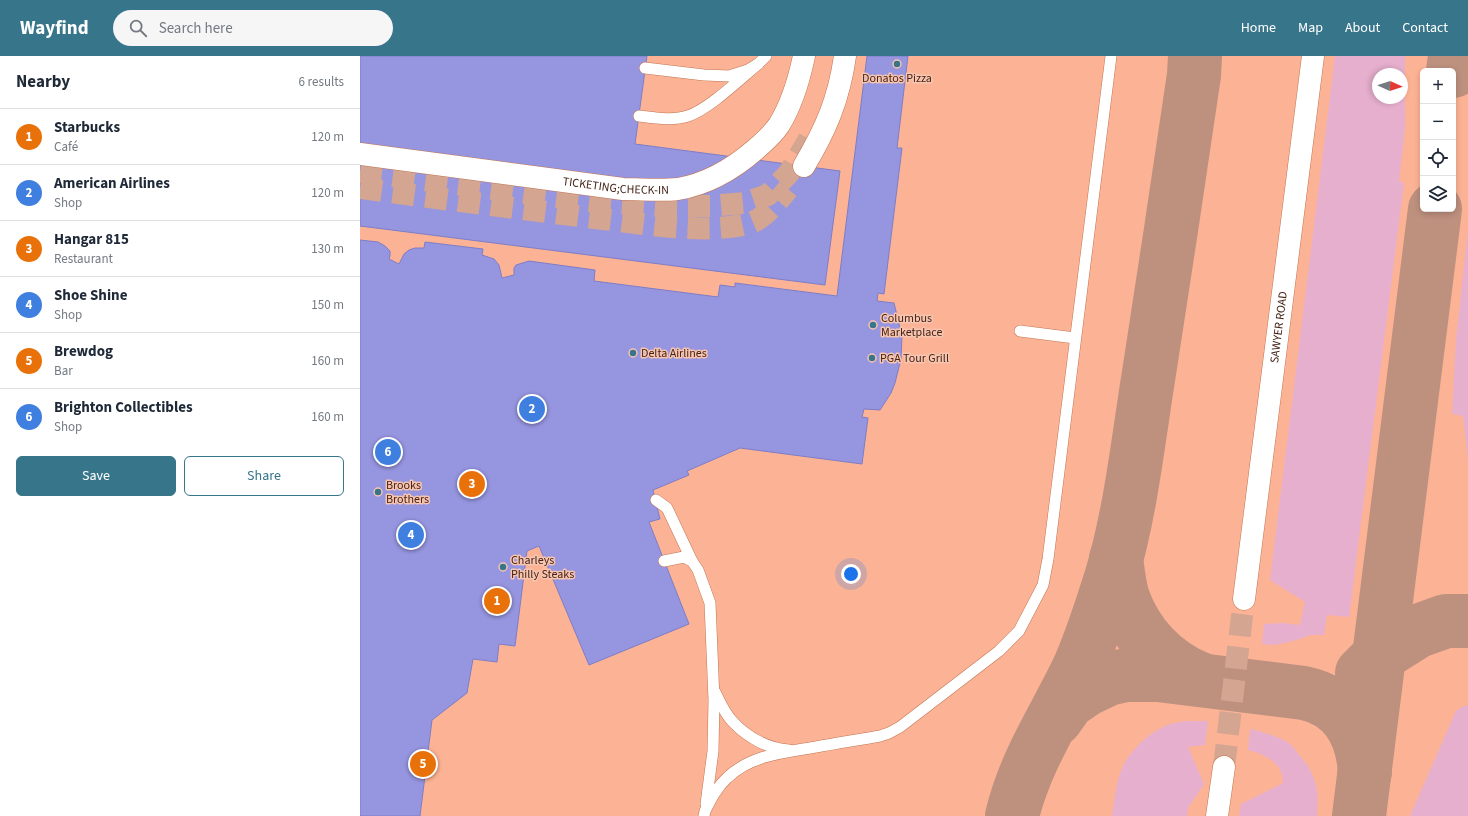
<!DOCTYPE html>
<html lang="en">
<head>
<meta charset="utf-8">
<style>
  :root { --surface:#fff; --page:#f6f6f7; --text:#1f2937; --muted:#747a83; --line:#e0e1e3; --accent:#37758b }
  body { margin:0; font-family:"Source Sans 3",sans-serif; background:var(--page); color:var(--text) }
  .controls { position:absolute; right:12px; top:12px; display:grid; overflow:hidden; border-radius:6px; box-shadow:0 2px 6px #0003 }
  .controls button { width:36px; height:36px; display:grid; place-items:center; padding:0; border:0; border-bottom:1px solid var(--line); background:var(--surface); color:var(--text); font:20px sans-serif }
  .compass { position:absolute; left:1012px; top:12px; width:36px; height:36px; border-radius:50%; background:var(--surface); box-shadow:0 2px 6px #0003; rotate:93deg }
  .you { position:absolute; left:491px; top:518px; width:14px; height:14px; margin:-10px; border:3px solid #fff; border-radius:50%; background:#1a73e8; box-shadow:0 0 0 6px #1a73e833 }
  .badge { display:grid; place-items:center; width:26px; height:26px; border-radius:50%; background:var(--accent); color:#fff; font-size:13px; font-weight:700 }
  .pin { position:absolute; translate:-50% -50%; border:2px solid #fff; box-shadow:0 1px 4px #0006 }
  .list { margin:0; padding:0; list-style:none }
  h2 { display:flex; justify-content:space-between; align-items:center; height:52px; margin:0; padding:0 16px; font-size:17px }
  h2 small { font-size:13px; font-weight:400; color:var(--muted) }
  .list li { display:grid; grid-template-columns:26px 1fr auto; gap:12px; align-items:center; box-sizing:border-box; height:56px; padding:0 16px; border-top:1px solid var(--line) }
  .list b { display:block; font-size:15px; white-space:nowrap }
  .list p { margin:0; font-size:13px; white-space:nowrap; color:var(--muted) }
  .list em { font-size:13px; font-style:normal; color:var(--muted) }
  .actions { display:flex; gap:8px; padding:12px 16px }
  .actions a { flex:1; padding:9px 0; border:1px solid var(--accent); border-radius:6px; text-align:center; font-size:14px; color:var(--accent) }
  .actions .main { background:var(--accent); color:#fff }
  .icon { flex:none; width:22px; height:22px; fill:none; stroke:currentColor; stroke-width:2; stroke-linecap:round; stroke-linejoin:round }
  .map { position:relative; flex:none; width:1108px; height:760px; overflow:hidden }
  header { display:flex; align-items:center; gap:24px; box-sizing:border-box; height:56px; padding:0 20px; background:var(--accent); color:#fff }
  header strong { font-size:19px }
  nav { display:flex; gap:22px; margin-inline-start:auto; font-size:14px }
  .search { width:280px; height:36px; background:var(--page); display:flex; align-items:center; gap:10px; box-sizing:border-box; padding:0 14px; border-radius:22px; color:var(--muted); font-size:15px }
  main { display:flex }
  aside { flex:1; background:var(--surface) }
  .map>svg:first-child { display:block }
</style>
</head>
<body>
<header>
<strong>Wayfind</strong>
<div class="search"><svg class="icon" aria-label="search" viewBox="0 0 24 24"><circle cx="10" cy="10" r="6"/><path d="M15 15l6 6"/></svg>Search here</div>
<nav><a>Home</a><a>Map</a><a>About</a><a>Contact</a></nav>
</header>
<main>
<aside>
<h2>Nearby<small>6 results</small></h2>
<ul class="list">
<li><span class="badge" style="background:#e8710a">1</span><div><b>Starbucks</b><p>Café</p></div><em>120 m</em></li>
<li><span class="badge" style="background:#3f7fe0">2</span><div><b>American Airlines</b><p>Shop</p></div><em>120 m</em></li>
<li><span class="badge" style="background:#e8710a">3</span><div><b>Hangar 815</b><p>Restaurant</p></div><em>130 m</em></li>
<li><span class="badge" style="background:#3f7fe0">4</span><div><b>Shoe Shine</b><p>Shop</p></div><em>150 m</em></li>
<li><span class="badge" style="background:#e8710a">5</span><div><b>Brewdog</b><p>Bar</p></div><em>160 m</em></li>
<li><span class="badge" style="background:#3f7fe0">6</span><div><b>Brighton Collectibles</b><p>Shop</p></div><em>160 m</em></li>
</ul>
<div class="actions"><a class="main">Save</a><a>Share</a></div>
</aside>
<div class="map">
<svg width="1108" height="760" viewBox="0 0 1108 760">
  <rect width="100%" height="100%" fill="#f8c5b0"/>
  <path fill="#fcb395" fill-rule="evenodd" d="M 0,0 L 1108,0 L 1108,760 L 0,760 ZM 1063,15 L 1093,15 L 1093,153 L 1063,153 ZM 1018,18 L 1042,18 L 1042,42 L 1018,42 Z"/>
  <g fill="#e6afce" fill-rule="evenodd">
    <path d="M 975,0 L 1045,0 L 1045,72 L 1039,125 L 1044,127 L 989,561 L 967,559 L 964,579 L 950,579 L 940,583 L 916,589 L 902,588 L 904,568 L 922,567 L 940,569 L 945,546 L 910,524 ZM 1018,18 L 1042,18 L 1042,42 L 1018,42 Z"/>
    <polygon points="1108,174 1108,404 1103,360 1092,358 1096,284"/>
    <polygon points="1108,649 1108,760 1050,760 1096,655 1102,651"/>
    <path d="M 825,665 L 848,665 L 845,689 L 828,691 L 844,728 L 828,752 L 827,760 L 752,760 C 754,746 756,731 760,717 C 768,696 788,676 810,668 C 815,667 820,666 825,665 Z"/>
    <path d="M 890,673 C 901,675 923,682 930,688 C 934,692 937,696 940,700 C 957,719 959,736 957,760 L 879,760 L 881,748 L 923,727 C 924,707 904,698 888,694 Z"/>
  </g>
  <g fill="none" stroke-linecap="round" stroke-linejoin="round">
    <g stroke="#be907e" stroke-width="54">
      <polyline points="1093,15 1095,0"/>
      <path d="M 756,503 C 758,516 759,529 763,542 C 776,579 804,609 840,623"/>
      <polyline points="1002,617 1020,599 1058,575 1086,565 1108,565"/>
      <path d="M 696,663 L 708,646 L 727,633 L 748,623 L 766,619 L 798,619 L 944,637 C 985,646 1002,676 1005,716"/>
      <path d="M 652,760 C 665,706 693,665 717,616 C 731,586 741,553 751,522 C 771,455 778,385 789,317 C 804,218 820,118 834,19 L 835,0"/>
      <polyline points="999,760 1075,153"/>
    </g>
  </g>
  <g fill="#9695e0" stroke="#7e7dc6">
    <polygon points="0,0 287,0 275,88 480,115 465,229 0,170"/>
    <polygon points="507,0 548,0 537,92 542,92 524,238 518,237 517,245 534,247 542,280 541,303 535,327 531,337 520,354 504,353 502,361 508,362 502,408 380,392 327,415 329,419 293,434 300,463 289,466 329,568 229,609 179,490 167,495 155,590 139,588 137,606 113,603 107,637 72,664 60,760 0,760 0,184 18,186 25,190 30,195 30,200 29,203 39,208 44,198 49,194 55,192 64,192 65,186 123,193 122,199 134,203 139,209 142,222 154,219 154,212 156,209 169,205 235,214 234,225 358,241 360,229 375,231 375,227 477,240"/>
  </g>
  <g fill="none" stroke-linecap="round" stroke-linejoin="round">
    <polyline stroke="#d4a591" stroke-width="22" stroke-dasharray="22 11" stroke-linecap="butt" points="864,711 884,543"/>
    <g stroke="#d4a591" stroke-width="22" stroke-dasharray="22 11" stroke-linecap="butt">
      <polyline points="0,116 237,146 298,150 350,150 384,147 408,139 429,117 449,83"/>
      <path d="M 0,132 C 81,143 162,153 243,163 C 287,168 348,179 390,167 C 404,163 419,144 428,133"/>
    </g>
    <defs>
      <g id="lane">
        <polyline points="285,12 344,19 369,20 388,14 398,8 406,0"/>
        <path d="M 279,60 C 295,62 313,65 328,60 C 349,53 380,23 398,8"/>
        <polyline points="660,275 715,282"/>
        <polyline points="296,444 307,452 332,505"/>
        <polyline points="304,505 324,501 332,505 338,514 350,547 354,644 353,695 346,748"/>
        <path d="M 355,636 C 360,646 365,658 373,666 C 387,681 408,693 429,694"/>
        <path d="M 344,760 L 345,755 C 351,743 357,731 367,722 C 390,699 426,696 456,691 C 477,687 498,684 520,680 L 529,677 L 540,671 L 639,595 L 659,575 L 683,529 L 688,503 L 751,0"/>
      </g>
      <g id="secondary">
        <path id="s1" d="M 884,543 L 953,0"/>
        <polyline points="857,760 864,711"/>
      </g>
      <g id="primary">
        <path id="s2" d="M 0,98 L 263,133 C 281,133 299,135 318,133 C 348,128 373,113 396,93 C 404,86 413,78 419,69 C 432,48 439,24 444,0"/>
        <path d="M 444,110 C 466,73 479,43 485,0"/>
      </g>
    </defs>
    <use href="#lane" stroke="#c17452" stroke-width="12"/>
    <use href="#secondary" stroke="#c17452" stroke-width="23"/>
    <use href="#primary" stroke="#c17452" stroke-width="23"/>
    <use href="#lane" stroke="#fff" stroke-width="11"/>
    <use href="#secondary" stroke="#fff" stroke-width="22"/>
    <use href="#primary" stroke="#fff" stroke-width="22"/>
  </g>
  <g fill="#37758b" stroke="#f8c5b0" stroke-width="1.5">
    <circle cx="537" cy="8" r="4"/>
    <circle cx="513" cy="269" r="4"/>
    <circle cx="273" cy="297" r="4"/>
    <circle cx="512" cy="302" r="4"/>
    <circle cx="18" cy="436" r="4"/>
    <circle cx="143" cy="511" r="4"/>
  </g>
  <g text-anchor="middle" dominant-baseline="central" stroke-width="3" stroke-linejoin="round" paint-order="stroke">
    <g font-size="12" fill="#452417" stroke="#f8c5b0" text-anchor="start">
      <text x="537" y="22" text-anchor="middle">Donatos Pizza</text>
      <text x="521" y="262">Columbus<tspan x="521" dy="14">Marketplace</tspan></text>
      <text x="281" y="297">Delta Airlines</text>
      <text x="520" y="302">PGA Tour Grill</text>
      <text x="26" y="429">Brooks<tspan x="26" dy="14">Brothers</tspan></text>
      <text x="151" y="504">Charleys<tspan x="151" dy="14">Philly Steaks</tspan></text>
    </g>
    <g font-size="12" fill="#452417" stroke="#f8c5b0">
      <text stroke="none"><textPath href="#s2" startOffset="258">TICKETING;CHECK-IN</textPath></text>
      <text stroke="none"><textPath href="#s1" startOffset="274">SAWYER ROAD</textPath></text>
    </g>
  </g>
</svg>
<div class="controls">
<button>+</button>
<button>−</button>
<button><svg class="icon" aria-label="locate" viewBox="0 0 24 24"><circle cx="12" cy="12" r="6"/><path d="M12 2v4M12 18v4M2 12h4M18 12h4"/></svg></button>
<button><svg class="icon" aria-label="layers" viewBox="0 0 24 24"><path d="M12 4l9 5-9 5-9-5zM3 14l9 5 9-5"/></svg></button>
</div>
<svg class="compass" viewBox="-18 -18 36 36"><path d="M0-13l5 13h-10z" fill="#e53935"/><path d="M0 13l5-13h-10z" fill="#747a83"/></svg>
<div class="you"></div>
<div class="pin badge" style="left:137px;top:545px;background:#e8710a">1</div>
<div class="pin badge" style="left:172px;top:353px;background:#3f7fe0">2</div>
<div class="pin badge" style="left:112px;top:428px;background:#e8710a">3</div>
<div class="pin badge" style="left:51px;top:479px;background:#3f7fe0">4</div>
<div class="pin badge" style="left:63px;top:708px;background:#e8710a">5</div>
<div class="pin badge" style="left:28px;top:396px;background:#3f7fe0">6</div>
</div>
</main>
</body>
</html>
